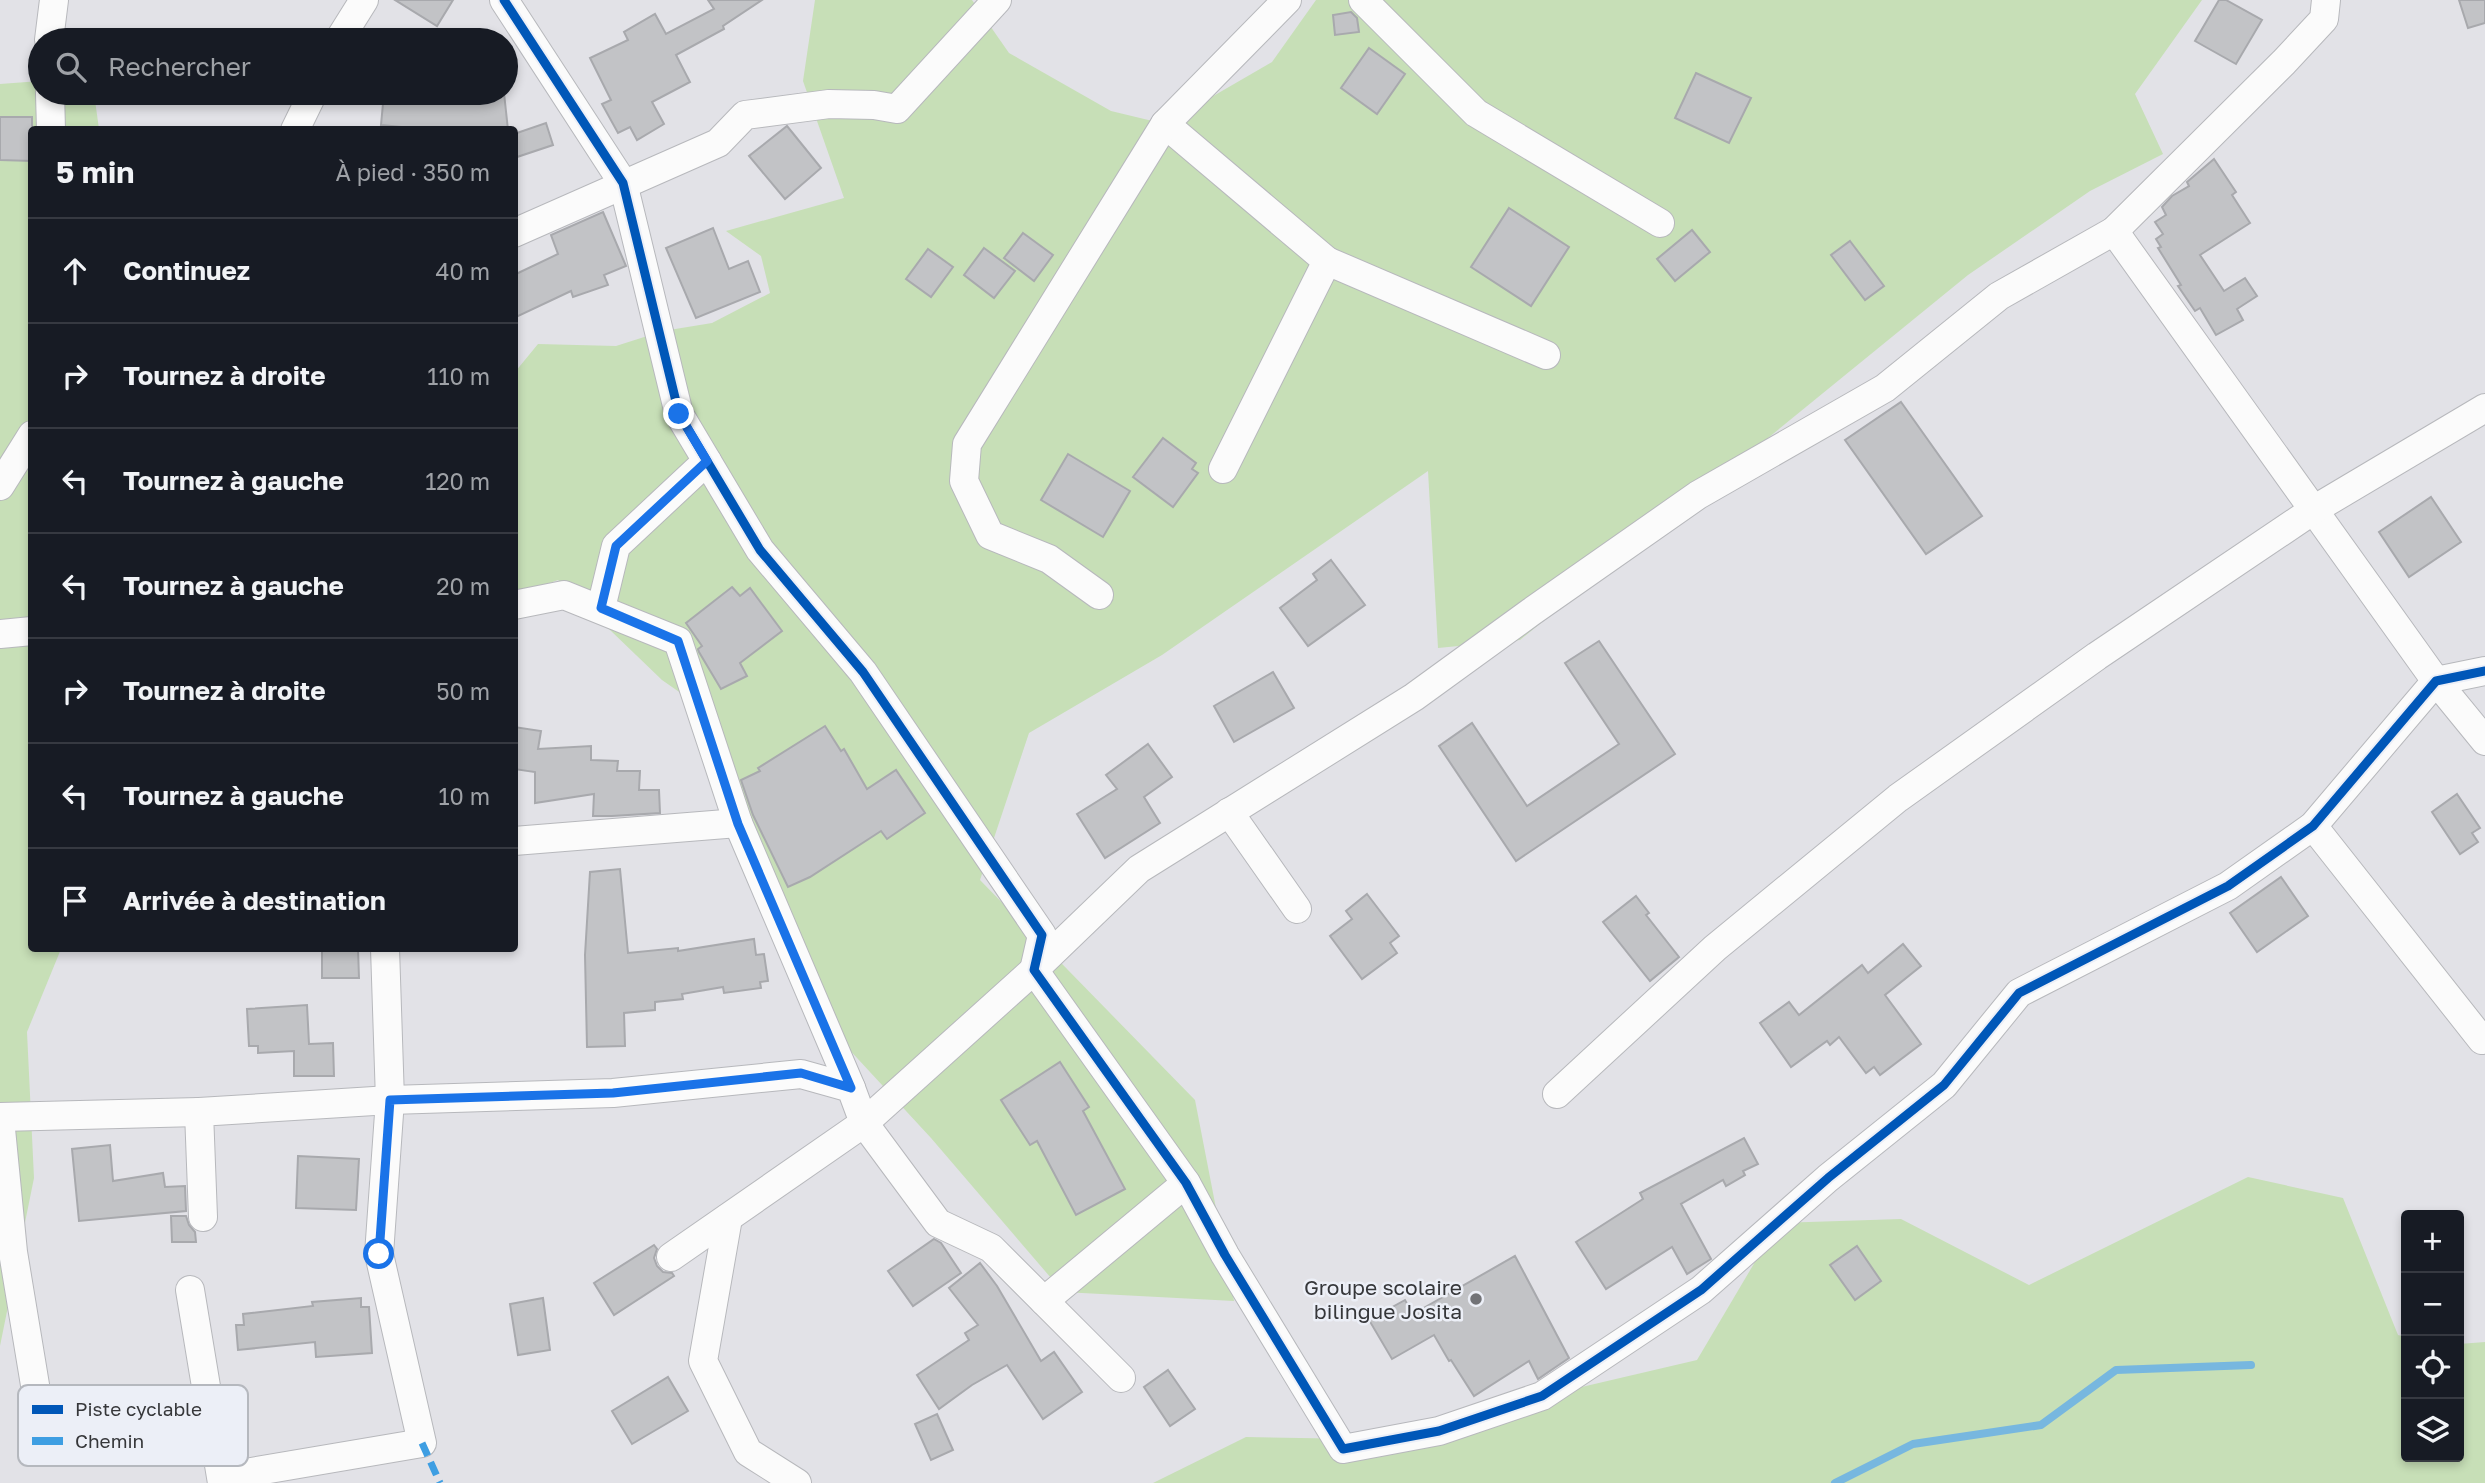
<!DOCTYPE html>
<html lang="fr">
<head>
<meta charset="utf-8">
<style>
  :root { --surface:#171b24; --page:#242831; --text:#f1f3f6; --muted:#9ea1a6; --line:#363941 }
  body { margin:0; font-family:"Golos Text",sans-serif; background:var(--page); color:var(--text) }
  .controls { position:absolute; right:21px; bottom:21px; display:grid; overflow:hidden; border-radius:7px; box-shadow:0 4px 10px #0003 }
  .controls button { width:63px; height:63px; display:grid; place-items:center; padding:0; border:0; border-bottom:2px solid var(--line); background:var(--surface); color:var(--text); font:35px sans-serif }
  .stop { position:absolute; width:21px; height:21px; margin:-16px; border:5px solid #1a73e8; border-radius:50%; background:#fff }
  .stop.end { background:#1a73e8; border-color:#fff; box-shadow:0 2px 7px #0008 }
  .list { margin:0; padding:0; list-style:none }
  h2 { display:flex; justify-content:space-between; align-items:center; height:91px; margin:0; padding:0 28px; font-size:30px }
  h2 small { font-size:23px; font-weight:400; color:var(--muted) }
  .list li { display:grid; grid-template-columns:46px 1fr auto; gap:21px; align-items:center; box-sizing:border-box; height:105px; padding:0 28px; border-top:2px solid var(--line) }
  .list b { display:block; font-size:26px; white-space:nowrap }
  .list em { font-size:23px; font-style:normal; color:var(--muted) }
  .icon { flex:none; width:38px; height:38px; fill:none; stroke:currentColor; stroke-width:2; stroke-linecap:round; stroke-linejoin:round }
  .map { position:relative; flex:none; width:2485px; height:1483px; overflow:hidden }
  .search { position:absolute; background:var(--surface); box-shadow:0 4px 10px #0003; left:28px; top:28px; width:490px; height:77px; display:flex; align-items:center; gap:18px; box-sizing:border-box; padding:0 24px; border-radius:38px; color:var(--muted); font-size:26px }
  .panel { position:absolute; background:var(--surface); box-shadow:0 4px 10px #0003; left:28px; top:126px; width:490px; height:826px; border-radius:7px }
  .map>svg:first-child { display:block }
</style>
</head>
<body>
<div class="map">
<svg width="2485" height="1483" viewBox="0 0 2485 1483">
  <rect width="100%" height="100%" fill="#e2e2e7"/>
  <g fill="#c7dfb7">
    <polygon points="815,0 972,0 1009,53 1111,111 1165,124 1272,62 1316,0 2202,0 2135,94 2163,154 2090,191 1968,275 1520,640 1438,648 1428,471 1162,655 1029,733 980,880 1195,1100 1234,1301 1063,1292 931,1138 821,1019 750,833 718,719 662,680 558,580 519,594 515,601 515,372 538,344 616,346 663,331 712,323 770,293 761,256 726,231 844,198 803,81"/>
    <polygon points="40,81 40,93 94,93 99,129 32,130 32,948 61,949 27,1032 34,1178 0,1346 0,84"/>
    <polygon points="2248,1177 2343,1198 2398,1335 2406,1337 2406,1457 2459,1457 2459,1344 2485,1342 2485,1483 1153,1483 1246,1437 1360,1439 1697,1360 1778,1223 1901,1219 2029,1285"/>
  </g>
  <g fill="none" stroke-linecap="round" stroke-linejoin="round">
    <polyline stroke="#77b7df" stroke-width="8" points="1835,1483 1913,1444 2041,1425 2116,1370 2251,1365"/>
  </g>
  <g fill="#c2c3c6" stroke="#a8a9ad" stroke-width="2">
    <polygon points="395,0 453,0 437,26"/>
    <polygon points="708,0 762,0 723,26 724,29 676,55 690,82 652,102 664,124 637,140 630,127 618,133 602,104 611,100 590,58 628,40 624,32 655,14 666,34 714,9"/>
    <polygon points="2219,0 2226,0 2262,20 2236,64 2195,41"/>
    <polygon points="2459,0 2485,0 2485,23 2468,28"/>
    <polygon points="1351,12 1357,18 1359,32 1335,35 1333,15"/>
    <polygon points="1369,48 1405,74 1377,114 1341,88"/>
    <polygon points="1696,73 1751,98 1729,143 1675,118"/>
    <polygon points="384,93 504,93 508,130 433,130 381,125"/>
    <polygon points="0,117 32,117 32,161 0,160"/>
    <polygon points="546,123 553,145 514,158 514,134"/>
    <polygon points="787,126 821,168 785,199 749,156"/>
    <polygon points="2214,159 2236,192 2232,195 2250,223 2200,255 2224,291 2245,278 2257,296 2237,309 2243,320 2216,335 2200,308 2195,311 2178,286 2181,285 2158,248 2161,247 2156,239 2163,234 2155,222 2166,215 2162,207 2172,196 2189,186 2187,182"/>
    <polygon points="1509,208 1569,247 1531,306 1471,267"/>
    <polygon points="603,212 626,266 604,275 608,285 573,297 571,291 514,318 514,275 558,254 551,235"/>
    <polygon points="713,228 729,269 748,261 760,292 696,318 666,248"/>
    <polygon points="1692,230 1710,252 1675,281 1657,259"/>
    <polygon points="1023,233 1053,255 1034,281 1004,258"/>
    <polygon points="1850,241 1884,286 1865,300 1831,255"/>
    <polygon points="984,248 1015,271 994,298 964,275"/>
    <polygon points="928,249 953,267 931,297 906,279"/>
    <polygon points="1901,402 1982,516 1926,554 1845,440"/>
    <polygon points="1163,438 1196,463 1192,469 1198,473 1173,507 1133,477"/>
    <polygon points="1068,454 1130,491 1103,537 1041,500"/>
    <polygon points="2431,497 2461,542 2409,577 2379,532"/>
    <polygon points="1331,560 1365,605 1308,646 1280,608 1317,580 1313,574"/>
    <polygon points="732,587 740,596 750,588 782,631 740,663 747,676 721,689 699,652 698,649 702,646 686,623"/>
    <polygon points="1599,641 1675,754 1516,861 1439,746 1472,723 1527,806 1619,744 1565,663"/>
    <polygon points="1273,672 1294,708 1234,742 1214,706"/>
    <polygon points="825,726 841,751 844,749 867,789 896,770 925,813 887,839 881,831 810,877 788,887 753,815 741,780 760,771 758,768"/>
    <polygon points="514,727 541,731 538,749 591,746 591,760 618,761 617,771 640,771 639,790 659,790 660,813 612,816 593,816 594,794 535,803 535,772 514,769"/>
    <polygon points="1148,744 1172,777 1144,797 1160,823 1105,858 1077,814 1117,789 1106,775"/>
    <polygon points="2457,794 2480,828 2472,833 2478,842 2460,854 2432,812"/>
    <polygon points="620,869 628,953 678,948 678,951 754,939 756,955 764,954 768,981 760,982 761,988 724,993 723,987 682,994 683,999 655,1002 655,1010 624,1013 625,1046 587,1047 585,955 590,872"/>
    <polygon points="2281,877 2308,916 2257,952 2230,913"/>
    <polygon points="1367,894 1399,936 1390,943 1397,953 1362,979 1330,936 1352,919 1346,911"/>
    <polygon points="1636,896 1649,913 1646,915 1679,957 1650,981 1603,922"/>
    <polygon points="1903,944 1921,966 1885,995 1921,1044 1880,1075 1874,1067 1866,1073 1839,1037 1830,1045 1827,1041 1791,1067 1760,1023 1789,1002 1799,1015 1862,965 1868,973"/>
    <polygon points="358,948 359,978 322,978 322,949"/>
    <polygon points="307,1005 309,1044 333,1043 334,1076 294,1076 294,1051 258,1053 258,1046 249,1046 247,1009"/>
    <polygon points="1060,1062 1089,1107 1083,1111 1125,1189 1076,1215 1037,1141 1030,1145 1001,1100"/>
    <polygon points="1744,1138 1758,1164 1743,1171 1745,1175 1726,1186 1723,1180 1681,1204 1711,1259 1687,1274 1672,1247 1606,1289 1576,1242 1643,1199 1640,1193"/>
    <polygon points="110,1145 113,1181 163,1173 165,1187 185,1186 186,1211 79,1221 72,1149"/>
    <polygon points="298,1156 359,1159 356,1210 296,1208"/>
    <polygon points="171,1216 186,1216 189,1225 195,1232 196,1242 172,1242"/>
    <polygon points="934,1239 941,1243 961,1273 913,1306 888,1271"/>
    <polygon points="654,1245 657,1249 654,1258 657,1266 663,1272 672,1273 674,1276 614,1315 594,1283"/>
    <polygon points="1857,1246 1881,1281 1855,1300 1830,1265"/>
    <polygon points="1515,1256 1569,1358 1538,1379 1529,1361 1474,1396 1451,1360 1449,1361 1434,1335 1392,1359 1369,1320 1405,1300 1413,1314"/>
    <polygon points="980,1263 997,1286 1041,1361 1054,1352 1082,1392 1043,1419 1007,1365 972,1385 939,1409 917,1375 969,1340 965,1333 978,1325 949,1288"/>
    <polygon points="361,1298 361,1307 369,1307 372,1353 316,1357 315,1342 238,1350 236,1325 244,1325 243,1314 313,1306 312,1302"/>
    <polygon points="543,1298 550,1350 518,1355 510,1304"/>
    <polygon points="1168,1370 1195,1409 1170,1426 1144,1387"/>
    <polygon points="668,1377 688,1411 632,1444 612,1411"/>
    <polygon points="937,1414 953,1450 931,1460 915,1424"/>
  </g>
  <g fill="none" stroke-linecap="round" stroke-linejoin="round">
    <defs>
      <g id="street">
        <polyline points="504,0 623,183 679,414 760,550 863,672 1042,935 1034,970 1186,1183 1225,1255 1343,1449 1439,1431 1542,1396 1701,1290 1828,1178 1944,1085 2019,993 2228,886 2313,826 2436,681 2485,671"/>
        <polyline points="1363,0 1476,113 1660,223"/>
        <polyline points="49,40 54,0"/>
        <polyline points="339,40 364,0"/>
        <polyline points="50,93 51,130"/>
        <polyline points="1165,124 1327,261 1223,469"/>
        <polyline points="295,130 313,93"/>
        <polyline points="2114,231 2436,681 2485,741"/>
        <polyline points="514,233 718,143 745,115 829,104 874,105 897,109 997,0"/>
        <polyline points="1327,261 1546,355"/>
        <polyline points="0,486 32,435"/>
        <polyline points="1099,595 1049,559 990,535 964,481 967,444 1165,124 1287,0"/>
        <polyline points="514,605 564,595 678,641 738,823 851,1088"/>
        <polyline points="601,608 616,546 707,461"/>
        <polyline points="0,634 32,631"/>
        <polyline points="1229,812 1297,909"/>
        <polyline points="2313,826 2482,1040"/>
        <polyline points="514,841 738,823"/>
        <polyline points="1557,1094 1715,948 1898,798 2097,656 2315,509 2485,408"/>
        <polyline points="0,1117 199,1112"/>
        <polyline points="0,1119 13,1252 37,1397"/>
        <polyline points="203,1217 199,1112 390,1100 613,1093 801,1074 851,1088 864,1123 938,1223 991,1248 1121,1378"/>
        <polyline points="728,1218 703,1361 748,1452 797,1483"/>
        <polyline points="671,1257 864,1123 1034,970 1139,869 1414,697 1531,612 1698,495 1885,388 1999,296 2114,231 2284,62 2324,19 2326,0"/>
        <polyline points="190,1290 222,1483"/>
        <polyline points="1044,1301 1186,1183"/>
        <polyline points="222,1477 422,1443 379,1254 390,1100 385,948"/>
      </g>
    </defs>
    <use href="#street" stroke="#b7b8bc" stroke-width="30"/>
    <use href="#street" stroke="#fbfbfb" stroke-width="28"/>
    <polyline stroke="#3e9ee2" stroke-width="7" stroke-dasharray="14 7" stroke-linecap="butt" points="422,1443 440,1483"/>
    <defs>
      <polyline id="cycleway" points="504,0 623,183 679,414 760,550 863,672 1042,935 1034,970 1186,1183 1225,1255 1343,1449 1439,1431 1542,1396 1701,1290 1828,1178 1944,1085 2019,993 2228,886 2313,826 2436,681 2485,671"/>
    </defs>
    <use href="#cycleway" stroke="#eceff7" stroke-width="13"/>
    <use href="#cycleway" stroke="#0057b8" stroke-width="9"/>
  </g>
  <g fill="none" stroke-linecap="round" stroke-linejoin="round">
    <polyline stroke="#1a73e8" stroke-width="9" points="379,1254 390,1100 613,1093 801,1073 851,1088 738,824 678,641 601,608 616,546 707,461 679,414"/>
  </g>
  <circle fill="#727377" stroke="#eceff7" stroke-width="2.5" cx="1476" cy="1299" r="7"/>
  <g text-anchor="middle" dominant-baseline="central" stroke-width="5" stroke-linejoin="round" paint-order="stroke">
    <g font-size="21" fill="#36373a" stroke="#eceff7" text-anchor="end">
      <text x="1462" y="1287">Groupe scolaire<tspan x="1462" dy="24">bilingue Josita</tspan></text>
    </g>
  </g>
  <rect x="18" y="1385" width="230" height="81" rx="10" fill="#eceff7" stroke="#b5b8be" stroke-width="2"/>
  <rect x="32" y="1405" width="31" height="9" fill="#0057b8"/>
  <rect x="32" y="1437" width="31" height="8" fill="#3e9ee2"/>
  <g font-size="19" fill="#36373a">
    <text x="75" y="1416">Piste cyclable</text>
    <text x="75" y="1448">Chemin</text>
  </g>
</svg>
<div class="controls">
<button>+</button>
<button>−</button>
<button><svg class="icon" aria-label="locate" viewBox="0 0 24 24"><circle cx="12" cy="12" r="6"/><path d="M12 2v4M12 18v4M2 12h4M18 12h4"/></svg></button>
<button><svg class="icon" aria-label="layers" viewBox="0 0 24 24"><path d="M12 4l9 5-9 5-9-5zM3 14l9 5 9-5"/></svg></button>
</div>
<div class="stop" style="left:379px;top:1254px"></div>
<div class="stop end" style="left:679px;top:414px"></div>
<div class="search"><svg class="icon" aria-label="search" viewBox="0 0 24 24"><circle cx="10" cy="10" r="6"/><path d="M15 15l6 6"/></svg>Rechercher</div>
<section class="panel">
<h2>5 min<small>À pied · 350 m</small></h2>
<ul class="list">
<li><svg class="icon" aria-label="ahead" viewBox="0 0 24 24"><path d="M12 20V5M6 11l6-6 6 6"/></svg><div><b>Continuez</b></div><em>40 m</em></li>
<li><svg class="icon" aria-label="right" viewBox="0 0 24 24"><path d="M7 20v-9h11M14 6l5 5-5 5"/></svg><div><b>Tournez à droite</b></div><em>110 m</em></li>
<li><svg class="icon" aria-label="left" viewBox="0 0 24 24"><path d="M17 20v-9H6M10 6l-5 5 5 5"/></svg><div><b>Tournez à gauche</b></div><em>120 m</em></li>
<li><svg class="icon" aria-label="left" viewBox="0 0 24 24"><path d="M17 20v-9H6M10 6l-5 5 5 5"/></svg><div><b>Tournez à gauche</b></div><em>20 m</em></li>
<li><svg class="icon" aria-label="right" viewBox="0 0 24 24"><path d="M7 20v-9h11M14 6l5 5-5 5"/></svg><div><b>Tournez à droite</b></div><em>50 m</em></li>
<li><svg class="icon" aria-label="left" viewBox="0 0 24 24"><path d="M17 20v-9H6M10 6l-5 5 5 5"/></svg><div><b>Tournez à gauche</b></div><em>10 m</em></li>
<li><svg class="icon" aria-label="arrive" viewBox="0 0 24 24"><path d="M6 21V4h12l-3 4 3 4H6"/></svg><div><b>Arrivée à destination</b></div></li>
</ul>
</section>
</div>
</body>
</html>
